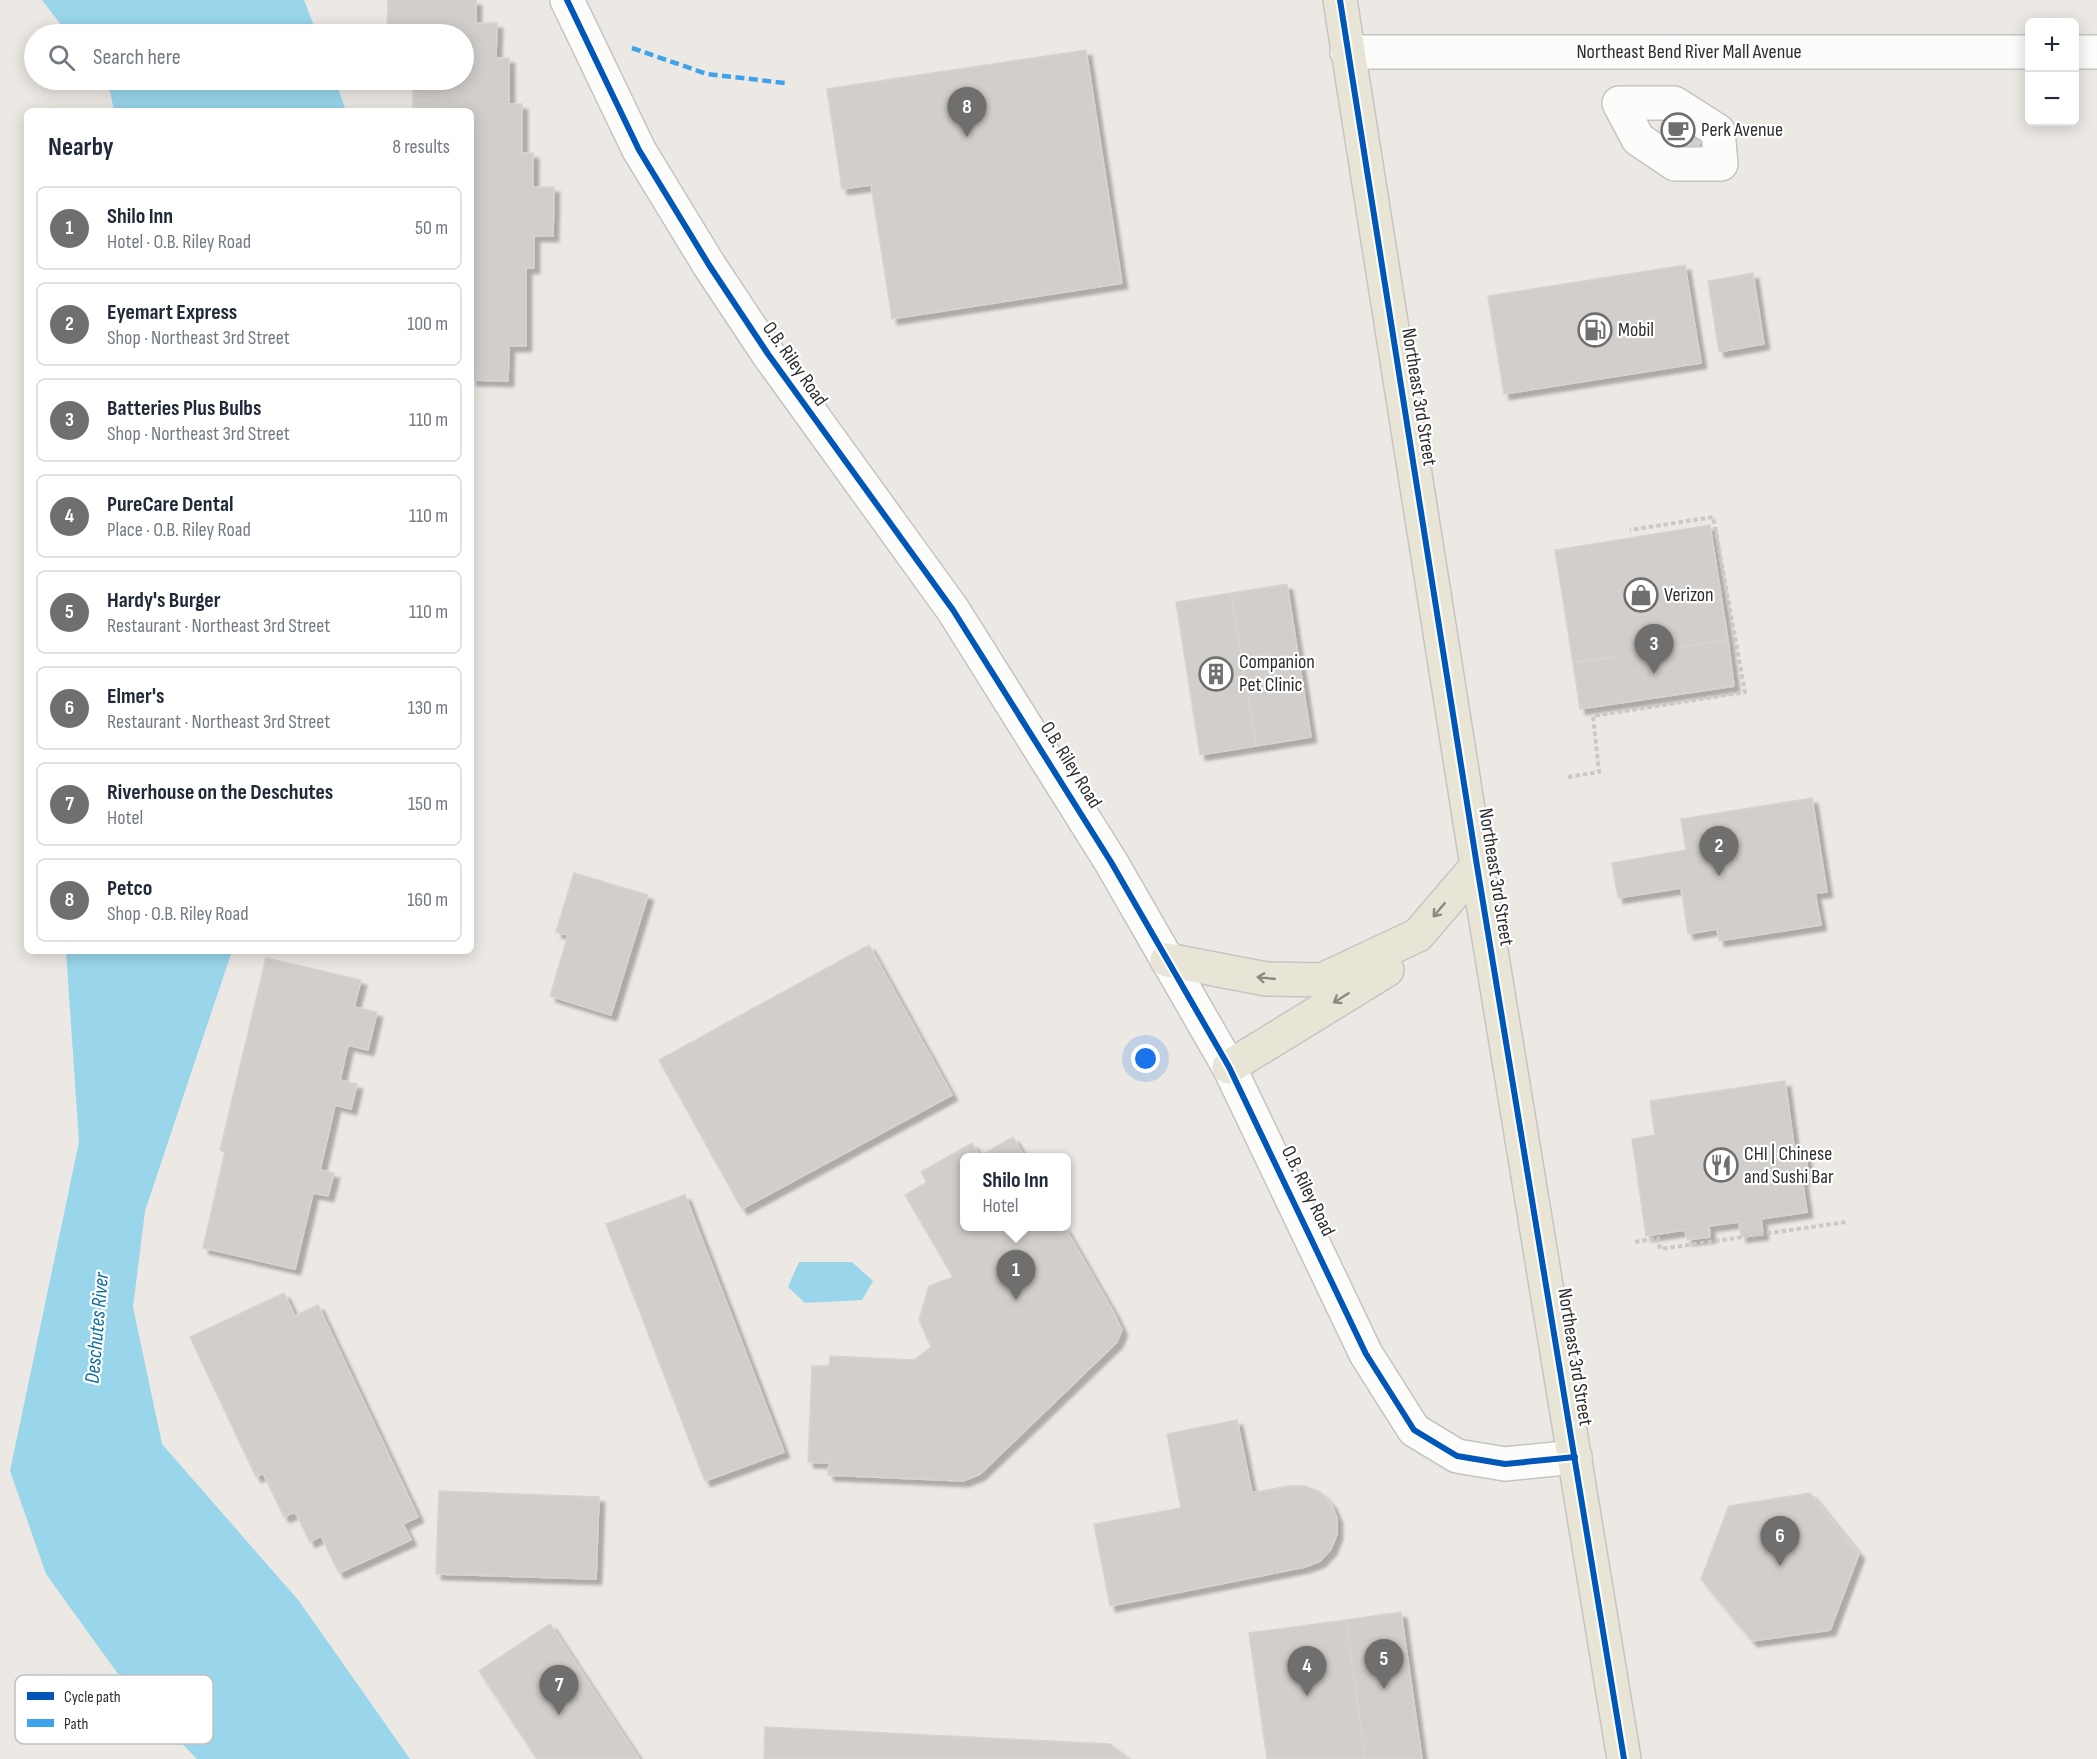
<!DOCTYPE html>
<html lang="en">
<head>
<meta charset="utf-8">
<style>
  :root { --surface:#fff; --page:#f2f2f3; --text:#1f2937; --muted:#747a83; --line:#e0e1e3; --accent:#706f6e }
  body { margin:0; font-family:"Sofia Sans Condensed",sans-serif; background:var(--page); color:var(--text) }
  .controls { position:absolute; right:18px; top:18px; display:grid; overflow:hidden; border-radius:9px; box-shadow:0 3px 15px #0003 }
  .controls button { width:54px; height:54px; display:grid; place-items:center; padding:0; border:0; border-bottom:2px solid var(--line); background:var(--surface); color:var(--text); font:30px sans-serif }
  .you { position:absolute; left:1146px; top:1059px; width:21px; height:21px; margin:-15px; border:4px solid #fff; border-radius:50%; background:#1a73e8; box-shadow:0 0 0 9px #1a73e833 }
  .badge { display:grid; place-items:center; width:39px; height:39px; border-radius:50%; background:var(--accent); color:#fff; font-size:20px; font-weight:700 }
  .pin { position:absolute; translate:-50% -50px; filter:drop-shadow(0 2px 3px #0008) }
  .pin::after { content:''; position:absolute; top:32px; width:21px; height:18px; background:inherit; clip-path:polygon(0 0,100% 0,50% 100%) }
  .popup { position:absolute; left:960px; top:1153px; width:111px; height:78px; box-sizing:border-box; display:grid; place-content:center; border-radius:9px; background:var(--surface); filter:drop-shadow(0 2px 4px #0005); font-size:20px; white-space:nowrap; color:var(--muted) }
  .popup b { font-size:22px; color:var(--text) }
  .popup::after { content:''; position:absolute; left:50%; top:100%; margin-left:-12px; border:12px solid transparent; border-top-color:var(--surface) }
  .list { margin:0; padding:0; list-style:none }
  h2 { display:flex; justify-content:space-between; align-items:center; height:78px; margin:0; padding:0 24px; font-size:26px }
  h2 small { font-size:20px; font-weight:400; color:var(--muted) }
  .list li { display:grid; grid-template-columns:39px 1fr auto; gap:18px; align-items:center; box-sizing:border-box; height:84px; margin:0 12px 12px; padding:0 12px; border:2px solid var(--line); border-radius:9px }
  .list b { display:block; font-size:22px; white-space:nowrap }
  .list p { margin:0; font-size:20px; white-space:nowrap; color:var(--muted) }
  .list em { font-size:20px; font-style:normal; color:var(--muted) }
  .icon { flex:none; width:33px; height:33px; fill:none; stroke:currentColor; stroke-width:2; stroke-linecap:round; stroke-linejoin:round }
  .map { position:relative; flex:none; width:2097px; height:1759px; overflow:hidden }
  .search { position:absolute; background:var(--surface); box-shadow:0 3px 15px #0003; left:24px; top:24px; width:450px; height:66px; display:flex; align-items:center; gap:15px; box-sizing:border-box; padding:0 21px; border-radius:33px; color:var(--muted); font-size:22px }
  .panel { position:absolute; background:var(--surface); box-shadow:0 3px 15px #0003; left:24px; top:108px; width:450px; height:846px; border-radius:9px }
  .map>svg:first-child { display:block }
</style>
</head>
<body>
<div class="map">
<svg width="2097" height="1759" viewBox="0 0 2097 1759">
  <defs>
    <filter id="shadow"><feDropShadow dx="5.5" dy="5.5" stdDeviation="1.5" flood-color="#0004"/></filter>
  </defs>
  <rect width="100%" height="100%" fill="#ece8e4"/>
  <g fill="#99d6ec">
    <polygon points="42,0 304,0 317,34 68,34"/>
    <polygon points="102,80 335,80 346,111 114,111 110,91"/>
    <polygon points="66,951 232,951 145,1211 133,1307 162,1444 299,1601 410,1759 197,1759 131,1692 46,1574 10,1471 79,1142"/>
    <polygon points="799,1262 852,1262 873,1281 862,1300 805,1303 788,1287"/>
  </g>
  <g fill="#d1cecb" stroke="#d7d4d0" stroke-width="1.5" filter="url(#shadow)">
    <polygon points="388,0 476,0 476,23 497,23 496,58 509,58 509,104 522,104 522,153 533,153 533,187 554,187 553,236 534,236 534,268 526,268 526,346 509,346 508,381 471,380 471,111 434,111 434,107 413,107 413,80 464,80 464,34 387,34"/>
    <polygon points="1086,50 1122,283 892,319 871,185 842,189 827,89"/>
    <polygon points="1673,121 1702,139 1692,156 1662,140"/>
    <polygon points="1685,265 1701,363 1504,394 1488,296"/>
    <polygon points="1753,273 1764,344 1719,352 1708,281"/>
    <polygon points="1710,525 1728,640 1573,663 1555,550"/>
    <polygon points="1287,584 1311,737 1256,746 1231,593"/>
    <polygon points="1231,593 1256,746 1200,755 1176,602"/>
    <polygon points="1728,640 1734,686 1580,709 1573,663"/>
    <polygon points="1812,798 1827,892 1815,893 1821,925 1719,941 1717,929 1688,934 1681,888 1618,898 1612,863 1686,850 1681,819"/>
    <polygon points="574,873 648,895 611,1015 550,996 568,935 556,932"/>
    <polygon points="869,945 952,1095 742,1209 659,1060"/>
    <polygon points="266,958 361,980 354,1007 377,1012 368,1050 348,1045 340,1080 357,1084 351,1109 335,1105 320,1170 334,1173 328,1196 313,1193 295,1269 203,1248 225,1152 220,1150"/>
    <polygon points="1785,1081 1795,1153 1805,1152 1809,1177 1802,1178 1807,1212 1761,1219 1763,1234 1741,1237 1739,1222 1709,1226 1710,1237 1687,1240 1685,1230 1646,1236 1632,1139 1655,1135 1650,1101"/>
    <polygon points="1013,1137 1025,1158 965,1158 965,1226 1064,1226 1114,1313 1122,1330 1117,1342 980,1474 963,1481 828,1475 829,1463 808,1462 812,1366 829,1366 830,1356 914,1360 931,1347 919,1320 929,1286 953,1277 905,1195 927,1182 921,1172 972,1143 980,1156"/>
    <polygon points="685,1195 784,1452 705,1481 606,1224"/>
    <polygon points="284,1293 295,1316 318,1305 418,1517 403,1524 411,1540 339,1573 321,1536 310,1542 295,1512 284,1517 263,1473 256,1477 190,1337"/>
    <polygon points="1237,1420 1252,1493 1289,1486 1305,1486 1320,1492 1331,1504 1337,1518 1337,1534 1331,1549 1320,1561 1305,1567 1110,1606 1094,1524 1181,1508 1167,1434"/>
    <polygon points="439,1491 599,1497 596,1579 436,1574"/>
    <polygon points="1810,1493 1859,1554 1830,1630 1752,1641 1701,1579 1729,1506"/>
    <polygon points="1401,1612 1422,1759 1365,1759 1346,1620"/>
    <polygon points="1346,1620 1365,1759 1267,1759 1249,1633"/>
    <polygon points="550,1624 639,1759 537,1759 479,1671"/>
    <polygon points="765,1727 1110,1744 1129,1759 764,1759"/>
  </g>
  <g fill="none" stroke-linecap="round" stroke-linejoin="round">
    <defs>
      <g id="minor">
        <polyline points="567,0 639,150 709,265 768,354 953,610 1111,862 1229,1067 1366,1354 1414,1430 1457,1456 1505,1464 1575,1457"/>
        <path id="s1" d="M 1347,52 L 2030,52"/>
        <polyline points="2074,52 2097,52"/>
        <polygon points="1619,103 1674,103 1718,131 1721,164 1675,164 1638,139"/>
      </g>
      <g id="major">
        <polyline points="1340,0 1477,866 1624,1759"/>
        <polyline points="1167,960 1266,979 1322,980 1418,935 1477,866"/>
        <polyline points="1229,1067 1387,970"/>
      </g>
    </defs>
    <use href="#minor" stroke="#c5c4c5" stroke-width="36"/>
    <use href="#major" stroke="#c6c5c4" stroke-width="36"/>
    <g stroke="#c9c9c8" stroke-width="4" stroke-dasharray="4.5 3" stroke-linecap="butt">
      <polyline points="1568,777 1599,772 1593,716 1745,692 1713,517 1630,530"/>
      <polyline points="1635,1242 1658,1238 1660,1249 1846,1222"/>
    </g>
    <use href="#minor" stroke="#fcfcfb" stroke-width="33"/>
    <use href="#major" stroke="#e8e4d6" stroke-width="33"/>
    <polyline stroke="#3ea3eb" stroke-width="4.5" stroke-dasharray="9 4.5" stroke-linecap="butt" points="632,48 707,74 785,83"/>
    <defs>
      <g id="cycleway">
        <polyline points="567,0 639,150 709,265 768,354 953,610 1111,862 1229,1067 1366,1354 1414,1430 1457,1456 1505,1464 1575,1457"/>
        <polyline points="1340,0 1477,866 1624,1759"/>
      </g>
    </defs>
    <use href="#cycleway" stroke="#fff" stroke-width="10"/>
    <use href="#cycleway" stroke="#0057b8" stroke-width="6"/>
  </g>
  <defs><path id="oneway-shaft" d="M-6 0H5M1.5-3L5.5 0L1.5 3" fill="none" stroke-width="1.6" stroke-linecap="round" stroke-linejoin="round" transform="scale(1.5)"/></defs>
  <g stroke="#8b8982">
    <use href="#oneway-shaft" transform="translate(1439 910) rotate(130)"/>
    <use href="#oneway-shaft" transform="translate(1266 978) rotate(-174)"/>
    <use href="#oneway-shaft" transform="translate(1341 998) rotate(148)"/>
  </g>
  <defs>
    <symbol id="cafe-ring" viewBox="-11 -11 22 22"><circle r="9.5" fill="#fff" stroke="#706f6e" stroke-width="1.5"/><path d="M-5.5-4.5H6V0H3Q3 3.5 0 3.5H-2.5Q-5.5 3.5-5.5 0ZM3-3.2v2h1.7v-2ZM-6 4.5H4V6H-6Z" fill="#706f6e"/></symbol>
    <symbol id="fuel-ring" viewBox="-11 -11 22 22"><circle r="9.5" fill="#fff" stroke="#706f6e" stroke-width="1.5"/><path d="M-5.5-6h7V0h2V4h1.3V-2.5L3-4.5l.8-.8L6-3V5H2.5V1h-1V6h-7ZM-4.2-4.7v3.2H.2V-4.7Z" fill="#706f6e"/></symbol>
    <symbol id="shop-ring" viewBox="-11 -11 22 22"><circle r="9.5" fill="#fff" stroke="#706f6e" stroke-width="1.5"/><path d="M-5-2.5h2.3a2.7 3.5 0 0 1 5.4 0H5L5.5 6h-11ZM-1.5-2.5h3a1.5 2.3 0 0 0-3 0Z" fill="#706f6e"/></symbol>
    <symbol id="building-ring" viewBox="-11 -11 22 22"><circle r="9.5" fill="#fff" stroke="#706f6e" stroke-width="1.5"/><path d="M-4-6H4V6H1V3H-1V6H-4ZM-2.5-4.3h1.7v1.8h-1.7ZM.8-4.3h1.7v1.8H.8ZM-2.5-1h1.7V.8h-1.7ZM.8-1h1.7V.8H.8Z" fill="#706f6e"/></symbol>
    <symbol id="restaurant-ring" viewBox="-11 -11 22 22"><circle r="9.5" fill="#fff" stroke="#706f6e" stroke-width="1.5"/><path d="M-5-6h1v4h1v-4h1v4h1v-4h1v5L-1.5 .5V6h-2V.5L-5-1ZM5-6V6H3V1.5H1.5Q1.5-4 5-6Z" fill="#706f6e"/></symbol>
  </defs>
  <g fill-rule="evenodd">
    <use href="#cafe-ring" x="1659" y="111" width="38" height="38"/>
    <use href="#fuel-ring" x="1576" y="311" width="38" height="38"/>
    <use href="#shop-ring" x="1622" y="576" width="38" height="38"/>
    <use href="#building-ring" x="1197" y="655" width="38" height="38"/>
    <use href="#restaurant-ring" x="1702" y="1146" width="38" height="38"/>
  </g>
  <g text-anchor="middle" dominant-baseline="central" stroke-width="4.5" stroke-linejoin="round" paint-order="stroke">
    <g font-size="20" fill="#2e2e2e" stroke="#fff">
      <text stroke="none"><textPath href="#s1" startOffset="342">Northeast Bend River Mall Avenue</textPath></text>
      <text transform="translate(795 364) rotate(55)">O.B. Riley Road</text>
      <text transform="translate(1419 397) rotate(81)">Northeast 3rd Street</text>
      <text transform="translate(1071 765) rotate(58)">O.B. Riley Road</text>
      <text transform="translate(1496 877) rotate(81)">Northeast 3rd Street</text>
      <text transform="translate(1308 1191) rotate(64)">O.B. Riley Road</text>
      <text transform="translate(1575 1357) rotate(81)">Northeast 3rd Street</text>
    </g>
    <g font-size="20" fill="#2e2e2e" stroke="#fff" text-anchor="start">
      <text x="1701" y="130">Perk Avenue</text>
      <text x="1618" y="330">Mobil</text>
      <text x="1664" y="595">Verizon</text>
      <text x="1239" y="662">Companion<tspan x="1239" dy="23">Pet Clinic</tspan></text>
      <text x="1744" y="1154">CHI | Chinese<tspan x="1744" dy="23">and Sushi Bar</tspan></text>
    </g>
    <g font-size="21" font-style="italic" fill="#0d6fa3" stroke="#fff">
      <text transform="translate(97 1328) rotate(-85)">Deschutes River</text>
    </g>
  </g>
  <rect x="15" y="1675" width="198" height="69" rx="9" fill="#fff" stroke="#c0c0c0" stroke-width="1.5"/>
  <rect x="27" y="1692" width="27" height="8" fill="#0057b8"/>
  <rect x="27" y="1719" width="27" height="8" fill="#3ea3eb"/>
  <g font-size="16" fill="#2e2e2e">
    <text x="64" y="1702">Cycle path</text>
    <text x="64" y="1729">Path</text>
  </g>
</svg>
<div class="controls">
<button>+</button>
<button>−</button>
</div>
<div class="you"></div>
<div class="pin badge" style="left:1016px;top:1300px">1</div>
<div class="popup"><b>Shilo Inn</b>Hotel</div>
<div class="pin badge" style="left:1719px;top:876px">2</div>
<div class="pin badge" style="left:1654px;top:674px">3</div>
<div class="pin badge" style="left:1307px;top:1696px">4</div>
<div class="pin badge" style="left:1384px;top:1689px">5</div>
<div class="pin badge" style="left:1780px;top:1566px">6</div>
<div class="pin badge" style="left:559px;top:1715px">7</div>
<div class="pin badge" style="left:967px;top:137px">8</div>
<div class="search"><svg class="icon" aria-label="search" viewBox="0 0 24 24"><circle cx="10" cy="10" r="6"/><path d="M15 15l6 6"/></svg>Search here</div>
<section class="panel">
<h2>Nearby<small>8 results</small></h2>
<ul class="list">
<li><span class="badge">1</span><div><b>Shilo Inn</b><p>Hotel · O.B. Riley Road</p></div><em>50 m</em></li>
<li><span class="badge">2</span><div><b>Eyemart Express</b><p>Shop · Northeast 3rd Street</p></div><em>100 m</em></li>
<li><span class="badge">3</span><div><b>Batteries Plus Bulbs</b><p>Shop · Northeast 3rd Street</p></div><em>110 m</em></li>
<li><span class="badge">4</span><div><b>PureCare Dental</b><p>Place · O.B. Riley Road</p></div><em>110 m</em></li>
<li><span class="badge">5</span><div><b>Hardy's Burger</b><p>Restaurant · Northeast 3rd Street</p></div><em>110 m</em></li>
<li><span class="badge">6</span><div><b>Elmer's</b><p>Restaurant · Northeast 3rd Street</p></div><em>130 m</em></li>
<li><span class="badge">7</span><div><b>Riverhouse on the Deschutes</b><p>Hotel</p></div><em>150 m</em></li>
<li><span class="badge">8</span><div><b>Petco</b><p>Shop · O.B. Riley Road</p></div><em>160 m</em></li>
</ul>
</section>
</div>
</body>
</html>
